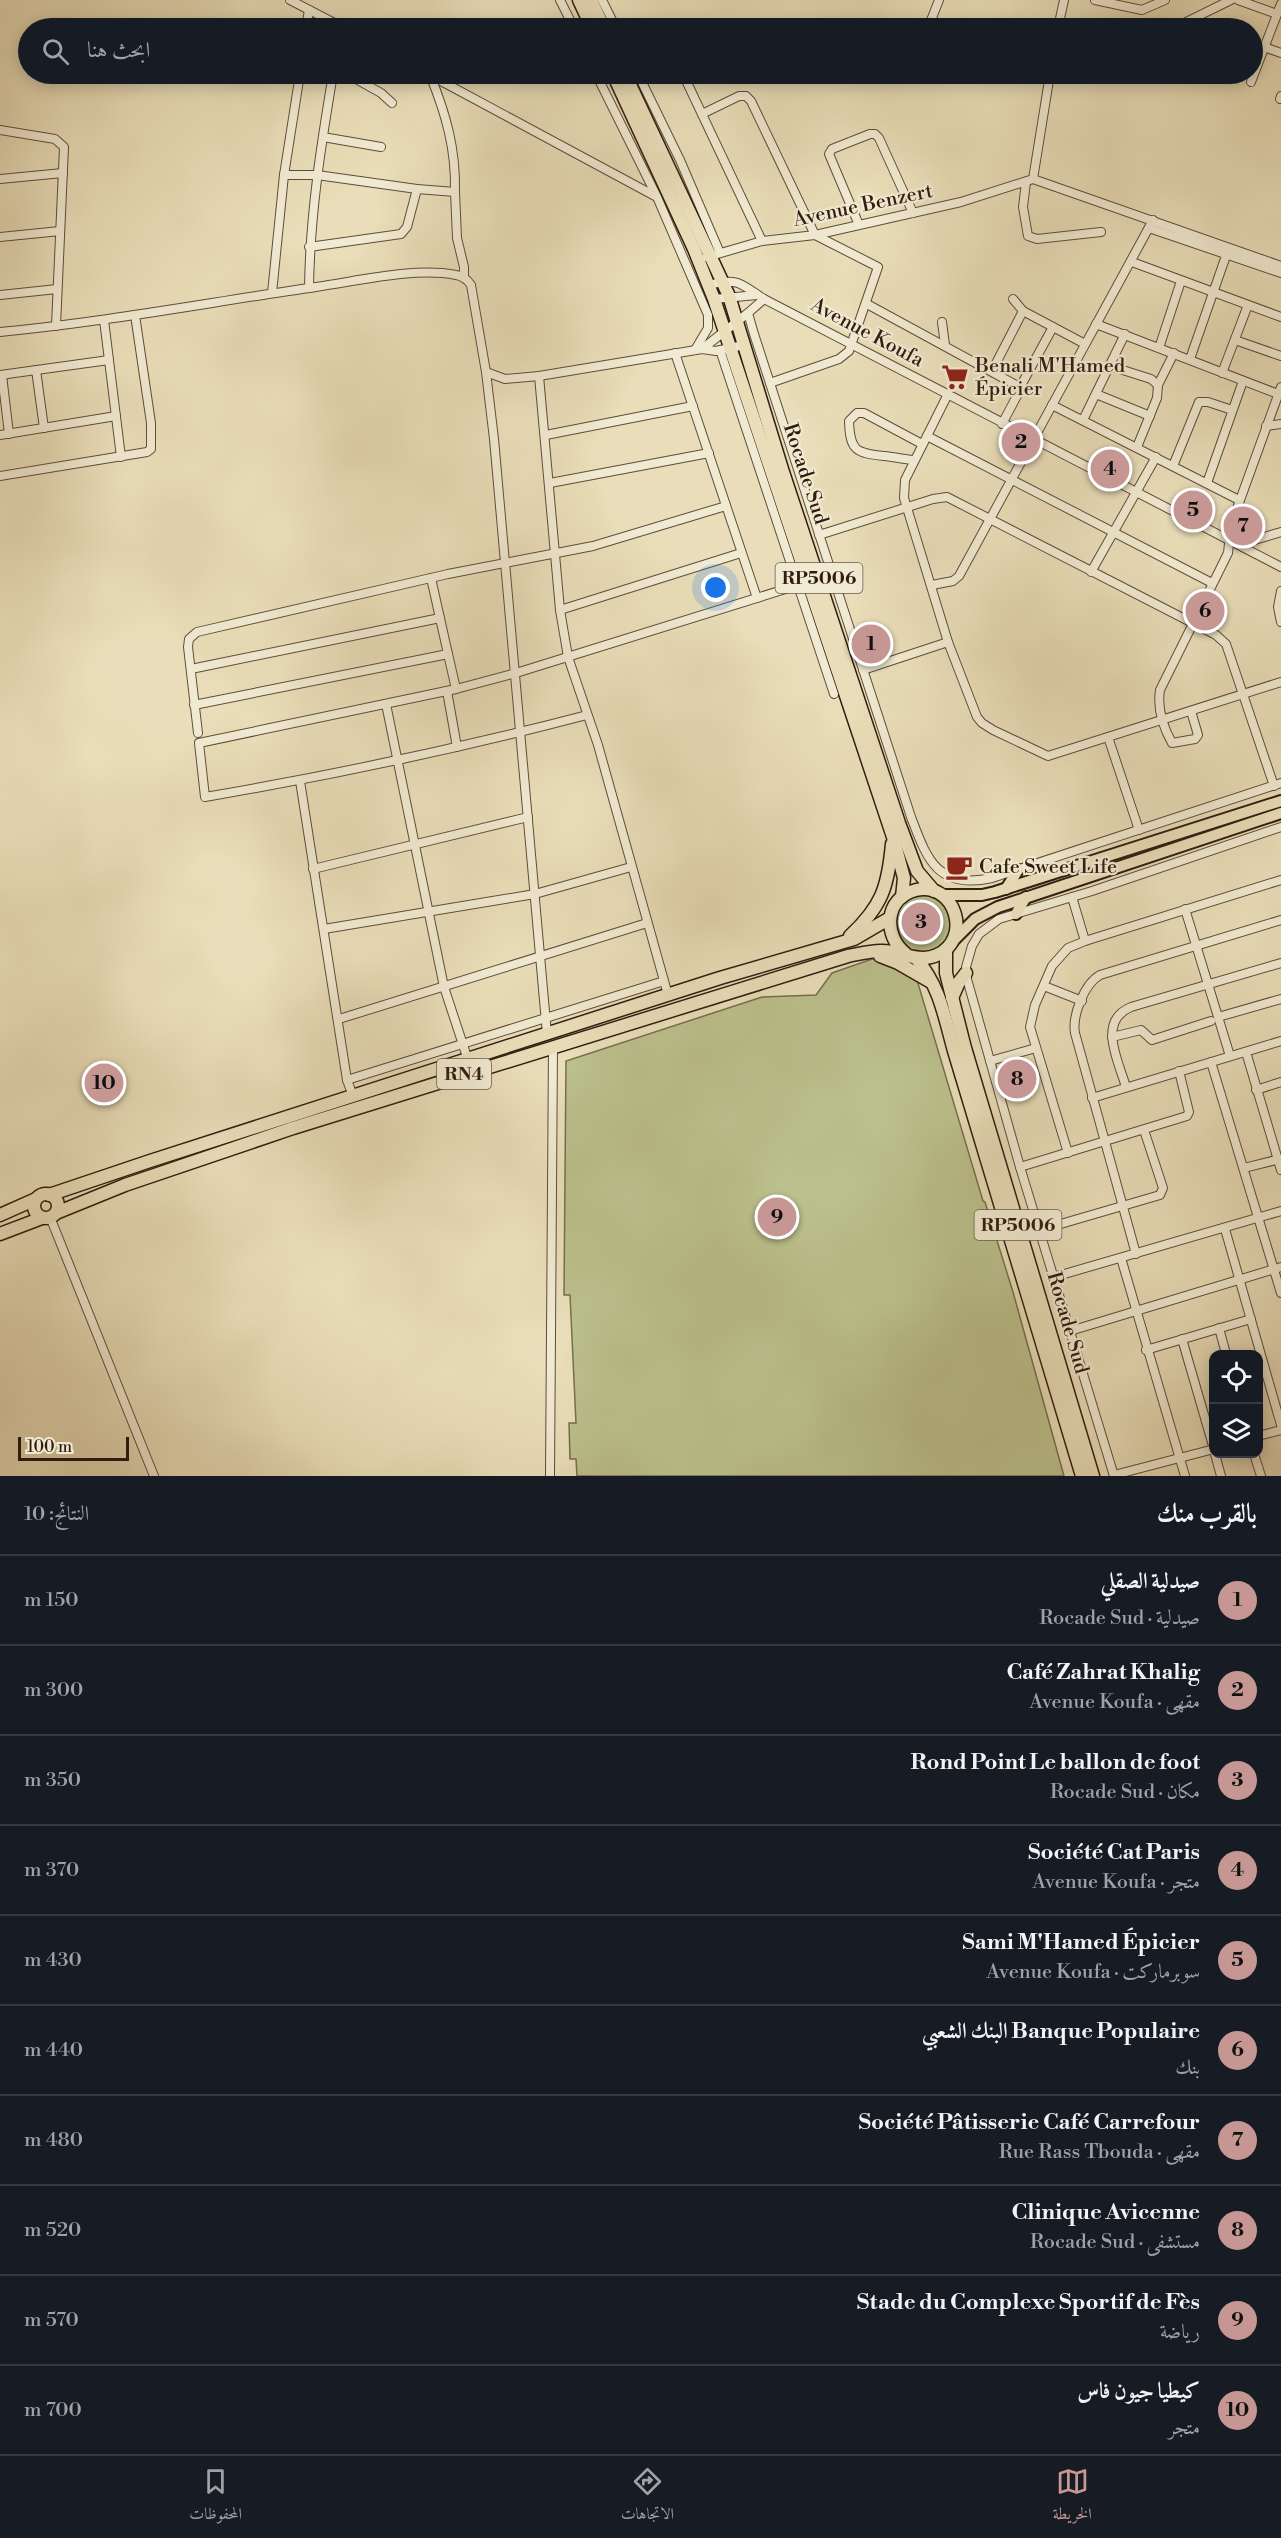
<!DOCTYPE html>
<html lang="ar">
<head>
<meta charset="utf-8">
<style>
  :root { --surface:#171b24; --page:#20242c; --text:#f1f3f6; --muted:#9ea1a6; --line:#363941; --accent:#c59692 }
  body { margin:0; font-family:"Libre Bodoni",Amiri,serif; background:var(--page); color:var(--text); direction:rtl }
  .controls { position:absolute; right:18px; bottom:18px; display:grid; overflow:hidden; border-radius:12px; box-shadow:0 3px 15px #0003 }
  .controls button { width:54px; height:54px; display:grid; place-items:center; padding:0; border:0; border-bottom:2px solid var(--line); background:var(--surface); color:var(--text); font:30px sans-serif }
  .scale { position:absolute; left:18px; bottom:15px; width:111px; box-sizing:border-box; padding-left:6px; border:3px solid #311c10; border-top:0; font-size:16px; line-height:21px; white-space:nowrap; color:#311c10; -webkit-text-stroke:4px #f1ead2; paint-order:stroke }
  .you { position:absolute; left:716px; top:588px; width:21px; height:21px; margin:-15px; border:4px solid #fff; border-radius:50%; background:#1a73e8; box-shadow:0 0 0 9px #1a73e833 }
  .badge { display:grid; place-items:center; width:39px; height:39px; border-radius:50%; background:var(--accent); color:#111; font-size:20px; font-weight:700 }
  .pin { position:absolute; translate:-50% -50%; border:3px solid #fff; box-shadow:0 2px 6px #0006 }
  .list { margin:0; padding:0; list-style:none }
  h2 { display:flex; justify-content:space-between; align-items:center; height:78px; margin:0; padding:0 24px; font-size:26px }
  h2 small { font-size:20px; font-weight:400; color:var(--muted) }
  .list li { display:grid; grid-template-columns:39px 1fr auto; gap:18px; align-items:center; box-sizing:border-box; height:90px; padding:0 24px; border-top:2px solid var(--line) }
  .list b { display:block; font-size:22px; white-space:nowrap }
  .list p { margin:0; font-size:20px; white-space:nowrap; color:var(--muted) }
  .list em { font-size:20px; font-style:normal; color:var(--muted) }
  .icon { flex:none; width:33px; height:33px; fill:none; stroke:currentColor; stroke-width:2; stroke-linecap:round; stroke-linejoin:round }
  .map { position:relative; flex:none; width:1281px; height:1476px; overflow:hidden; direction:ltr }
  .search { position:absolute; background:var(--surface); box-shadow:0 3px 15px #0003; left:18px; right:18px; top:18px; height:66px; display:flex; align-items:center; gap:15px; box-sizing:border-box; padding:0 21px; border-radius:33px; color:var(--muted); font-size:22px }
  .sheet { height:978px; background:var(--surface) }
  nav { display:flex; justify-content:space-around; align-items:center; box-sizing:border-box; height:84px; border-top:2px solid var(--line); background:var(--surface); font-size:16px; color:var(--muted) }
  nav a { display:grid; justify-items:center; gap:3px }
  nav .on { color:var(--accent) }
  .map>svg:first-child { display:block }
</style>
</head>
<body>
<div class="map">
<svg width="1281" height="1476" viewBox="0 0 1281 1476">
  <rect width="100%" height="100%" fill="#e9deb9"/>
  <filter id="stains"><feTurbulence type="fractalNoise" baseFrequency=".00333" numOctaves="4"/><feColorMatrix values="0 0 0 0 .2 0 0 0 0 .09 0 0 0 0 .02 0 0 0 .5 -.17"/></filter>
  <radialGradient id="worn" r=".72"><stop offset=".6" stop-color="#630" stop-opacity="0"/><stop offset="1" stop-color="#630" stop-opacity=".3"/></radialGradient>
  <g fill="#bbc08c" stroke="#766e4e" stroke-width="1.5">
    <circle cx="923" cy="924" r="29"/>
    <polygon points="875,958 917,980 983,1201 985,1202 1013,1292 1064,1476 577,1476 576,1459 570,1459 569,1423 576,1423 570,1295 564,1295 566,1061 762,997 816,995 832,973"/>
  </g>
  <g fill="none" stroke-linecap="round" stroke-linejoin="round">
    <defs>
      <g id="minor">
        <polyline points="290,0 344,28"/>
        <polyline points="560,0 574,28"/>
        <polyline points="602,0 616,28"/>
        <polyline points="1095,0 1142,10 1165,0"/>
        <polyline points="1238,0 1277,14"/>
        <polyline points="306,28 309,10"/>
        <polyline points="928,28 939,0"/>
        <polyline points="1058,28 1064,0"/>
        <polyline points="1174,28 1231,0"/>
        <polyline points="1264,47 1281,53"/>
        <polyline points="347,74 381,93 392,103"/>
        <polyline points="428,74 655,196"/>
        <polyline points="596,74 657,197 708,315 708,328 695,350"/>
        <polyline points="638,74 680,160 720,253"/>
        <polyline points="683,74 762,241"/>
        <path d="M 430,75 C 446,114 456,149 455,192"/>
        <polyline points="1251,82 1281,4"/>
        <polyline points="1280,99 1281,96"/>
        <polyline points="702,114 739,96 746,96 751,101 815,235 878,267 849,351 839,359 770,383"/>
        <polyline points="0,130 55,139 64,147 56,326"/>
        <polyline points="323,137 381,147"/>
        <polyline points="284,175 317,175 417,189 407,227 401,234 309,247"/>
        <polyline points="0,179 63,173"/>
        <polyline points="1033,179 1050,74"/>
        <polyline points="1026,182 1023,207 1028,236 1037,239 1101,232"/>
        <polyline points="417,189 455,192 457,238 464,267 464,278"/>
        <polyline points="859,225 829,154 832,149 870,134 875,134 879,138 913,213"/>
        <polyline points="1149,228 1281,273"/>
        <polyline points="0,237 60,231"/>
        <polyline points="707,257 762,241 815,235 961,202 1033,179 1281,266"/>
        <polyline points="1132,262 1281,317"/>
        <path d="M 709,285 C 738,277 741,284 764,299 L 1281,567"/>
        <path d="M 309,288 C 310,215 321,145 333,74"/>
        <polyline points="272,293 284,175 300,74"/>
        <polyline points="0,295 57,289"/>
        <polyline points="714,299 757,295"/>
        <path d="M 764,299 L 748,313 L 754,334 L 911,817 C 927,859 937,890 992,878 L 1281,783"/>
        <polyline points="1013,299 1023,311 1085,344"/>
        <polyline points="867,304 1016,385 1019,392 1002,424"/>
        <polyline points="104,320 121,457"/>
        <polyline points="942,322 945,345"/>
        <polyline points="1096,324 1278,394"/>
        <path d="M 0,332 C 106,322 211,302 316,287 C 359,281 414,267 456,275 C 463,276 467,279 471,285 L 486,372 L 494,439 L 547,1034"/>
        <polyline points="1235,340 1281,356"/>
        <polyline points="1159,348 1181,281"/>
        <polyline points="702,349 748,313"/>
        <polyline points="720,350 834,694"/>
        <polyline points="675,353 757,598"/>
        <polyline points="1190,359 1228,250"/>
        <polyline points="1110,366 1151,379 1158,385"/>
        <polyline points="36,370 44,428"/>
        <polyline points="992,371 1023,311"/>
        <polyline points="486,372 505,379 539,376 702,349 716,351 744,345"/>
        <polyline points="1222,373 1248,305"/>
        <polyline points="0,375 109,360"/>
        <polyline points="2,375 9,434"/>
        <polyline points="539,376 560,610 568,657 598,745 668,995"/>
        <polyline points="1019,389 1053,327"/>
        <polyline points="948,394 905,480 904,498 948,642 977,717 982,723 993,730 1048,756 1281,682"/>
        <polyline points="1096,394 1150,416"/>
        <polyline points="1052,405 1239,500"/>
        <polyline points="1083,420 1125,334"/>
        <polyline points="1266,426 1281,424"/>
        <polyline points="0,435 116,416"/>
        <polyline points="546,435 693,406"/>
        <polyline points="927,436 1212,583"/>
        <polyline points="1137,447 1157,398 1158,385 1174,353"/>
        <path d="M 913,460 C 903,459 894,457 884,456 C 856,453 850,451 849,421 L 857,413 L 864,413 L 922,444"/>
        <polyline points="1173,466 1199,402 1208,402 1232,410"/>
        <polyline points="0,476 147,452 151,449 151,423 135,315"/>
        <polyline points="550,483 709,453"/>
        <polyline points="1207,483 1243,381"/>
        <polyline points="819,535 933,499 947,497 1216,635 1226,644 1274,786"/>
        <polyline points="1241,544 1281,532"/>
        <polyline points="1091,572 1156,457"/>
        <polyline points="932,585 953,581 959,576 1153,220"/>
        <polyline points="1281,591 1278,607 1281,622"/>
        <polyline points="560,610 741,553"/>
        <polyline points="448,654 456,689"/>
        <polyline points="191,669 440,618"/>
        <polyline points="863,670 948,642"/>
        <polyline points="447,691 457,747"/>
        <polyline points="386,704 444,987 468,1060"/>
        <polyline points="194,705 448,654 431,578"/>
        <path d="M 1191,711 L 1198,735 L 1195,739 L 1172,743 C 1163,727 1157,709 1160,690 L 1228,553 L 1231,525 L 1281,387"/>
        <path d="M 587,715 C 461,748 334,775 205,797 L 199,743 L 456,689 L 516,673 L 808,582"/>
        <polyline points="198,733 188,647 189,639 197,632 448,574 593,546 726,506"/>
        <polyline points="1108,737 1139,830"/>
        <polyline points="300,781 347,1080 353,1096"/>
        <polyline points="313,869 528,817"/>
        <polyline points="1072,897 1085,941"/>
        <polyline points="1185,909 1230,1056"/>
        <polyline points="324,929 535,894 631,867"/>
        <polyline points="1044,986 1082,1001"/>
        <polyline points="1218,1017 1281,999"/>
        <polyline points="339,1019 647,923"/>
        <polyline points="1112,1037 1141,1030 1152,1040 1211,1021"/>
        <polyline points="1246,1052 1281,1170"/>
        <polyline points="990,1061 1036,1048"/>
        <polyline points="1211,1062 1281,1293"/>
        <polyline points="347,1080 664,981"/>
        <path d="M 1126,1087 C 1118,1060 1097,1021 1131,1007 L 1281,963"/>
        <polyline points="1256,1090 1281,1082"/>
        <polyline points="1092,1098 1281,1041"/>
        <polyline points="1068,1153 1030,1027 1035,1005 1052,966 1068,948 1085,941 1281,880"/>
        <polyline points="1020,1167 1187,1116 1189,1112 1179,1071"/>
        <polyline points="1244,1168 1280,1159"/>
        <polyline points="50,1217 154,1476"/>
        <polyline points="1225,1229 1281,1425"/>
        <polyline points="1040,1230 1160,1195 1163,1188 1144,1130"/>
        <path d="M 1136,1254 L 1075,1033 C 1072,1016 1084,984 1100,975 L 1281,920"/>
        <polyline points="1121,1258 1185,1476"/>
        <polyline points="1054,1277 1281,1211"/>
        <polyline points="1219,1328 1226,1354"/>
        <polyline points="1070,1331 1281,1267"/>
        <polyline points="1182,1339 1214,1449"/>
        <polyline points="1146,1350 1251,1319"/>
        <polyline points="1258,1436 1281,1430"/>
        <polyline points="1215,1454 1221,1476"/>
        <polyline points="1254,1454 1261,1476"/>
        <polyline points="1114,1475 1214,1449"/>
        <polyline points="550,1476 553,1046"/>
        <polyline points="1114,1476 1020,1167 967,979 966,967 972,946 979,934 999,919 1092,891 1281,827"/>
      </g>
      <g id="major">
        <polyline points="1006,889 1018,870"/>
        <polyline points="941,895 982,895 995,892 1281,801"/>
        <polyline points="1016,914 1026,897"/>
        <polyline points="953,941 975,919 998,907 1281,813"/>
      </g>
      <g id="highway">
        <polyline points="579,0 592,28"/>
        <polyline points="591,0 604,28"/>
        <polyline points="613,74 694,249 714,299 893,837 904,878 902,897"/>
        <polyline points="625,74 729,296 782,469 899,823 917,871 934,891"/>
        <path d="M 850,936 C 882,906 888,887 892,844"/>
        <polyline points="946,950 946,973 965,1048 1093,1476"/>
        <polyline points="880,956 898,963 931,982"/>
        <path d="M 916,958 C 940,987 944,1015 954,1051 L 1082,1476"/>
        <polyline points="952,998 959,982 966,973"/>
        <circle cx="46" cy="1206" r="12"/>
        <polyline points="49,1195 150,1161 720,978 854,939 890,918"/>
        <path d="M 56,1213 L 125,1185 L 293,1128 L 848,956 C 859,954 872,950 884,951 C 901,952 920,963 937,955 C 973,939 955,881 916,890 C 884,898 883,936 906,954"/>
        <polyline points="0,1215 36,1199"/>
        <polyline points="0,1234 42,1218"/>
      </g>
    </defs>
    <use href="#minor" stroke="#5f4c3a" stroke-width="10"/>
    <use href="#major" stroke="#311c10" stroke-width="14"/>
    <use href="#highway" stroke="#311c10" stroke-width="15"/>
    <use href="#minor" stroke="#f1ead2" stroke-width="8"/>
    <use href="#major" stroke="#e9deb9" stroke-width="10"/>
    <use href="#highway" stroke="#e9deb9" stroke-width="12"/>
  </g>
  <defs>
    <symbol id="supermarket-bare" viewBox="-9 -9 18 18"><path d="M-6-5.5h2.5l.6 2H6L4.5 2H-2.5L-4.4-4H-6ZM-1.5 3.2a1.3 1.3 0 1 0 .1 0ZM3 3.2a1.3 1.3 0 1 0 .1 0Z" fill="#8f2418" stroke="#f1ead2" stroke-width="2.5" paint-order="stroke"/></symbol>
    <symbol id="cafe-bare" viewBox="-9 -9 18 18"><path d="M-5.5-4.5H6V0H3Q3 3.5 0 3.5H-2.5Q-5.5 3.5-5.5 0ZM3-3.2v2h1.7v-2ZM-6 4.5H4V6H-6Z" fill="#8f2418" stroke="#f1ead2" stroke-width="2.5" paint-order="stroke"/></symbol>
  </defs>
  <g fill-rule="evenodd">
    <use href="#supermarket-bare" x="936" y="358" width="38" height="38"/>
    <use href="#cafe-bare" x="940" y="848" width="38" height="38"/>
  </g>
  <g text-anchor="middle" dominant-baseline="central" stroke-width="4.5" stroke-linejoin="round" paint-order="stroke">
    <g fill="#f1ead2" stroke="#6b5a4a" stroke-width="1.5">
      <rect x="775.5" y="563" width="87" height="30" rx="4.5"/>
      <rect x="437" y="1059" width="54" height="30" rx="4.5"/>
      <rect x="974.5" y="1210" width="87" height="30" rx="4.5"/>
    </g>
    <g font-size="18" font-weight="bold" fill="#311c10">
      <text x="819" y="578">RP5006</text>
      <text x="464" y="1074">RN4</text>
      <text x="1018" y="1225">RP5006</text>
    </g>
    <g font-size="20" fill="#311c10" stroke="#f1ead2">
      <text transform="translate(863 206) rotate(-12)">Avenue Benzert</text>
      <text transform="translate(867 333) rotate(28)">Avenue Koufa</text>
      <text transform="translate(805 474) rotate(72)">Rocade Sud</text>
      <text transform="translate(1067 1323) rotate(74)">Rocade Sud</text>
    </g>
    <g font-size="20" fill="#311c10" stroke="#f1ead2" text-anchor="start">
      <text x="975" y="366">Benali M'Hamed<tspan x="975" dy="23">Épicier</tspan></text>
      <text x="979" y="867">Cafe Sweet Life</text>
    </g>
  </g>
  <rect width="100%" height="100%" filter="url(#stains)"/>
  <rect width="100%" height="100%" fill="url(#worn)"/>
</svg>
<div class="controls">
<button><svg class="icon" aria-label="locate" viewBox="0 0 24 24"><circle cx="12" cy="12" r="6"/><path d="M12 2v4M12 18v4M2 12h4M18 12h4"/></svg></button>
<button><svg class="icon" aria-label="layers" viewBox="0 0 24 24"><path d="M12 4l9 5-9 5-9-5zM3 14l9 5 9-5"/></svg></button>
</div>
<div class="scale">100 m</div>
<div class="you"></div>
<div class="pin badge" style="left:871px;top:644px">1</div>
<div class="pin badge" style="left:1021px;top:442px">2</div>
<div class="pin badge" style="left:921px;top:922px">3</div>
<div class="pin badge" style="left:1110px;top:469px">4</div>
<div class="pin badge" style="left:1193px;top:510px">5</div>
<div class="pin badge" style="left:1205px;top:611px">6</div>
<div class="pin badge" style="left:1243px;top:526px">7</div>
<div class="pin badge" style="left:1017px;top:1079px">8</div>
<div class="pin badge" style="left:777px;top:1217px">9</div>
<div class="pin badge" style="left:104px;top:1083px">10</div>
<div class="search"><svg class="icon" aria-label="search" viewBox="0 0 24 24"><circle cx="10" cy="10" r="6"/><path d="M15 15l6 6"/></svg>ابحث هنا</div>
</div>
<section class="sheet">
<h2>بالقرب منك<small>النتائج: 10</small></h2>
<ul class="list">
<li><span class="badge">1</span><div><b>صيدلية الصقلي</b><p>صيدلية · Rocade Sud</p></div><em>150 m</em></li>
<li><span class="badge">2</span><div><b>Café Zahrat Khalig</b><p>مقهى · Avenue Koufa</p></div><em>300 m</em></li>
<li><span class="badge">3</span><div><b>Rond Point Le ballon de foot</b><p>مكان · Rocade Sud</p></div><em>350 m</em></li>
<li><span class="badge">4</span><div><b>Société Cat Paris</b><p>متجر · Avenue Koufa</p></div><em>370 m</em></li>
<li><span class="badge">5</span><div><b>Sami M'Hamed Épicier</b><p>سوبرماركت · Avenue Koufa</p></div><em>430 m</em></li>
<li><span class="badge">6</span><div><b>Banque Populaire البنك الشعبي</b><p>بنك</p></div><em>440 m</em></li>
<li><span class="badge">7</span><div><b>Société Pâtisserie Café Carrefour</b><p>مقهى · Rue Rass Tbouda</p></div><em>480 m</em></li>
<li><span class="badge">8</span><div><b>Clinique Avicenne</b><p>مستشفى · Rocade Sud</p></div><em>520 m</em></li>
<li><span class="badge">9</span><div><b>Stade du Complexe Sportif de Fès</b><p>رياضة</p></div><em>570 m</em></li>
<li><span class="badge">10</span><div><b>كيطيا جيون فاس</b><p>متجر</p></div><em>700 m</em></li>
</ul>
</section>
<nav>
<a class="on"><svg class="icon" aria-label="map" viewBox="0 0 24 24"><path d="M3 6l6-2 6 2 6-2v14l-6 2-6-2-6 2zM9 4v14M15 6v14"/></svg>الخريطة</a>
<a><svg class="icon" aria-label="directions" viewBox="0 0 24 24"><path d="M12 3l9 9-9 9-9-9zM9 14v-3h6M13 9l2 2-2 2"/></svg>الاتجاهات</a>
<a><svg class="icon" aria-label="saved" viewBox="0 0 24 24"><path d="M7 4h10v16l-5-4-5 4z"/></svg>المحفوظات</a>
</nav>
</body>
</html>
